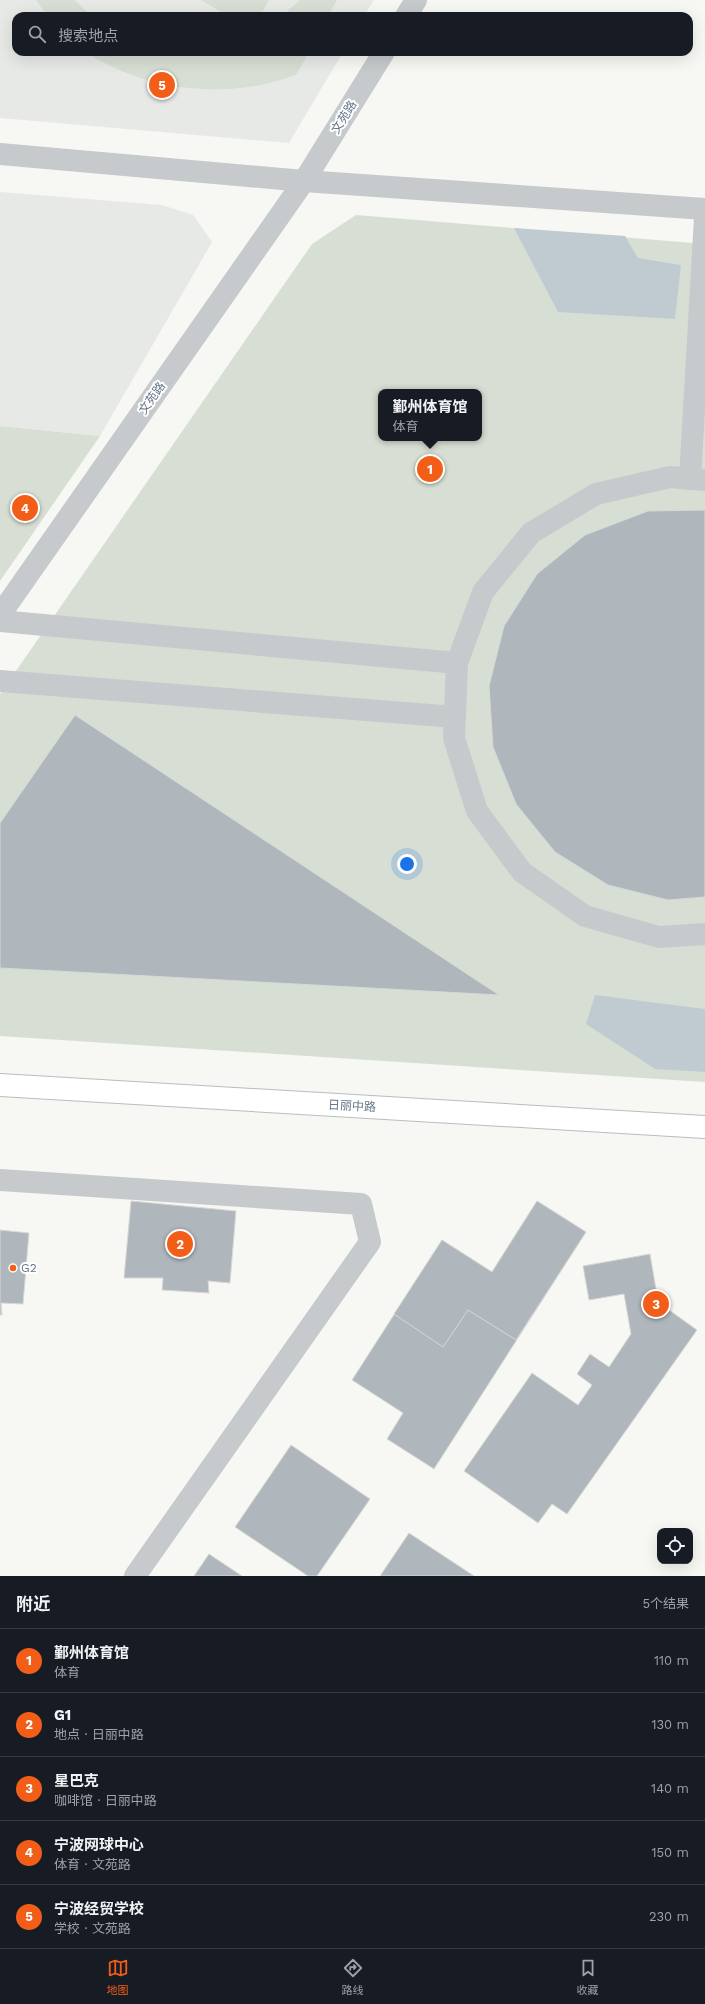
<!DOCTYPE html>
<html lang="zh">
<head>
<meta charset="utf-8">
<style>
  :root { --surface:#171b24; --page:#242831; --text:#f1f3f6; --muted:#9ea1a6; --line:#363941; --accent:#f25e18 }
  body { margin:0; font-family:"Work Sans","Noto Sans SC",sans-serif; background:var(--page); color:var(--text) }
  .controls { position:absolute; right:12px; bottom:12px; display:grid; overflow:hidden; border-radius:8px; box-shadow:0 4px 16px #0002 }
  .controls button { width:36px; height:36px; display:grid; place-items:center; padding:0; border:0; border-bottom:1px solid var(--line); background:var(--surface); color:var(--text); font:20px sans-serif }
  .you { position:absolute; left:407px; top:864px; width:14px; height:14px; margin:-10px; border:3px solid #fff; border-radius:50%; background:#1a73e8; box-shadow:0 0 0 6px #1a73e833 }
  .badge { display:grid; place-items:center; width:26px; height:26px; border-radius:50%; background:var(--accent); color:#fff; font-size:13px; font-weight:700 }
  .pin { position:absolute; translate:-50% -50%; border:2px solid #fff; box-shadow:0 1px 4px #0006 }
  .popup { position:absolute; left:378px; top:389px; width:104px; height:52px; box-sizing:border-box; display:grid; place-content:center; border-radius:8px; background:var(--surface); filter:drop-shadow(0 1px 3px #0005); font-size:13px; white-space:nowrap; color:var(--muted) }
  .popup b { font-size:15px; color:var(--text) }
  .popup::after { content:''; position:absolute; left:50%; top:100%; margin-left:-8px; border:8px solid transparent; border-top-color:var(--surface) }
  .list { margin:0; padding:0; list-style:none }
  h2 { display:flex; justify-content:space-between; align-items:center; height:52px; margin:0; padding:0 16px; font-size:17px }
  h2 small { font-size:13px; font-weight:400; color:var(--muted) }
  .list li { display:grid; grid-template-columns:26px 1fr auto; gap:12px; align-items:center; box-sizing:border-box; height:64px; padding:0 16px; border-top:1px solid var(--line) }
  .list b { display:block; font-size:15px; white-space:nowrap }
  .list p { margin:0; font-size:13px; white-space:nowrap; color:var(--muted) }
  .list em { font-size:13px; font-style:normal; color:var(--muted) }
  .icon { flex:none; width:22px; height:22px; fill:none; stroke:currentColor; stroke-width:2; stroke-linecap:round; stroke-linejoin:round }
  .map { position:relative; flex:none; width:705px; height:1576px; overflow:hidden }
  .search { position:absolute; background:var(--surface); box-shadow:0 4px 16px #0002; left:12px; right:12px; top:12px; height:44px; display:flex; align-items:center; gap:10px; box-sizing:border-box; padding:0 14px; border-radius:12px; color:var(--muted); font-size:15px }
  .sheet { height:372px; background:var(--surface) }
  nav { display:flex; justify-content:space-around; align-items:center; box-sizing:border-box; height:56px; border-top:1px solid var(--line); background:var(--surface); font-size:11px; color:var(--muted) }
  nav a { display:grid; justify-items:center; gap:2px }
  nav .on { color:var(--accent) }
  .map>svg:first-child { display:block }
</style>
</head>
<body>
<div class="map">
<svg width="705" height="1576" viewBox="0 0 705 1576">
  <rect width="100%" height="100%" fill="#f7f7f3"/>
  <g fill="#e7e9e7">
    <polygon points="0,0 374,0 364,16 16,16 16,52 343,52 289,143 0,118"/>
    <polygon points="0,192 162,205 193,215 212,242 100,436 0,426"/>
  </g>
  <g fill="#d7dfd4" fill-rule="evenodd">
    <polygon points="36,0 75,0 91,16 48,16"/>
    <polygon points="201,0 269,0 260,16 228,16"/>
    <polygon points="300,0 337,0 328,16 282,16"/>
    <path d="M 85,52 L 155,52 L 193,56 L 215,52 L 309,52 L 296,75 C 241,96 171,94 117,69 C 106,64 95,58 85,52 Z"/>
    <path d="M 356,215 L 705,244 L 705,1082 L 0,1036 L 0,694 L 312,244 ZM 381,392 L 479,392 L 479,438 L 381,438 Z"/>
    <polygon points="0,426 100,436 0,581"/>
  </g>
  <g fill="#c0cbd1">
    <polygon points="514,228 625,236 638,258 681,265 675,319 558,312"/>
    <polygon points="595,995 705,1009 705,1072 655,1069 586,1024"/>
  </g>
  <g fill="#afb7bd" stroke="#d8d8d6">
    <polygon points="705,510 705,897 668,900 608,885 555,852 516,804 493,747 489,686 504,626 537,574 585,535 648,511"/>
    <polygon points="75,715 499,995 0,968 0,823"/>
    <polygon points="131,1201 236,1211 230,1283 208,1281 209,1293 162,1290 163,1278 124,1278"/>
    <polygon points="537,1201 586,1232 434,1469 387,1439 403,1413 352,1380 442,1240 492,1272"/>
    <polygon points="537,1201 586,1232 516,1340 468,1310 443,1347 394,1314 442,1240 492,1272"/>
    <polygon points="0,1230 29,1233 23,1304 1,1303 2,1315 0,1315"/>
    <polygon points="650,1254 656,1289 669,1310 697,1330 567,1514 552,1504 538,1523 464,1471 532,1373 578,1405 592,1385 577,1374 590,1354 609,1367 631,1334 624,1294 589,1300 583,1266"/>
    <polygon points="291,1445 370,1499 317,1576 308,1576 235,1527"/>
    <polygon points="409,1533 474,1576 380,1576"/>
    <polygon points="209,1554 242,1576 194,1576"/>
  </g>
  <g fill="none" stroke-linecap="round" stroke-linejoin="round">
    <defs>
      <polyline id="major" points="0,1085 705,1127"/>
    </defs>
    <use href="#major" stroke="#b9bdc1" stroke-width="24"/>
    <g stroke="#c6cacd" stroke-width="22">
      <polyline points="406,16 416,0"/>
      <polyline points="0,154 304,181 384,52"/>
      <polyline points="690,479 705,218"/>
      <polyline points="705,480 670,477 596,494 531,533 483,592 457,663 454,738 477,811 522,872 585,916 659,937 705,934"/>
      <polyline points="0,615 304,181 705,209"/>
      <polyline points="0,621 457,663"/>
      <polyline points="0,681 455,717"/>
      <polyline points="0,1180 361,1204 370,1242 135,1576"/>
    </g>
    <use href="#major" stroke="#fff" stroke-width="22"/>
  </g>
  <circle fill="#f25e18" stroke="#fff" stroke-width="1.5" cx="13" cy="1268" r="4"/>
  <g text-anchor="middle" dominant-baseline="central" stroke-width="4" stroke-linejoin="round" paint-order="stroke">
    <g font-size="12" fill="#637487" stroke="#fff">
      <text transform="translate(344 117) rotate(-58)">文苑路</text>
      <text transform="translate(152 398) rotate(-55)">文苑路</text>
      <text transform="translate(352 1106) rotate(3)">日丽中路</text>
    </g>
    <g font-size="12" fill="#637487" stroke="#fff" text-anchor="start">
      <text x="21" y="1268">G2</text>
    </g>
  </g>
</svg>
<div class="controls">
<button><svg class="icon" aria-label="locate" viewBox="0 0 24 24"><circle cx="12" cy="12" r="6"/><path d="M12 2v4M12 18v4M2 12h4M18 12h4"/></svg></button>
</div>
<div class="you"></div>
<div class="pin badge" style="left:430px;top:469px">1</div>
<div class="popup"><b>鄞州体育馆</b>体育</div>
<div class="pin badge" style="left:180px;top:1244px">2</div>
<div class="pin badge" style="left:656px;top:1304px">3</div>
<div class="pin badge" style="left:25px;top:508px">4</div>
<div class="pin badge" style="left:162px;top:85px">5</div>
<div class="search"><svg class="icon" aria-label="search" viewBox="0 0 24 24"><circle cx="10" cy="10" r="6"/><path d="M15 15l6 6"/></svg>搜索地点</div>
</div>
<section class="sheet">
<h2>附近<small>5个结果</small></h2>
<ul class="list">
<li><span class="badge">1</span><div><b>鄞州体育馆</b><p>体育</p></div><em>110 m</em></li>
<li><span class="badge">2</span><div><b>G1</b><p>地点 · 日丽中路</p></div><em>130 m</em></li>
<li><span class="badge">3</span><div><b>星巴克</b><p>咖啡馆 · 日丽中路</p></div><em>140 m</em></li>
<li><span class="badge">4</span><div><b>宁波网球中心</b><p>体育 · 文苑路</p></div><em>150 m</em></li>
<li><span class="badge">5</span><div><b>宁波经贸学校</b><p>学校 · 文苑路</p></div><em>230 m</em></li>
</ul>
</section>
<nav>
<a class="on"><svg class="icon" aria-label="map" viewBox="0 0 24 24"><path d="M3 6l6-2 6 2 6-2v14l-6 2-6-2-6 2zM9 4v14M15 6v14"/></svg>地图</a>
<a><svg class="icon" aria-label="directions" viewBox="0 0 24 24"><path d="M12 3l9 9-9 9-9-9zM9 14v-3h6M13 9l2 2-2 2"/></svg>路线</a>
<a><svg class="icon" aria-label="saved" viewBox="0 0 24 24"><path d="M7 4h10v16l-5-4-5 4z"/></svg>收藏</a>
</nav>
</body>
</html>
